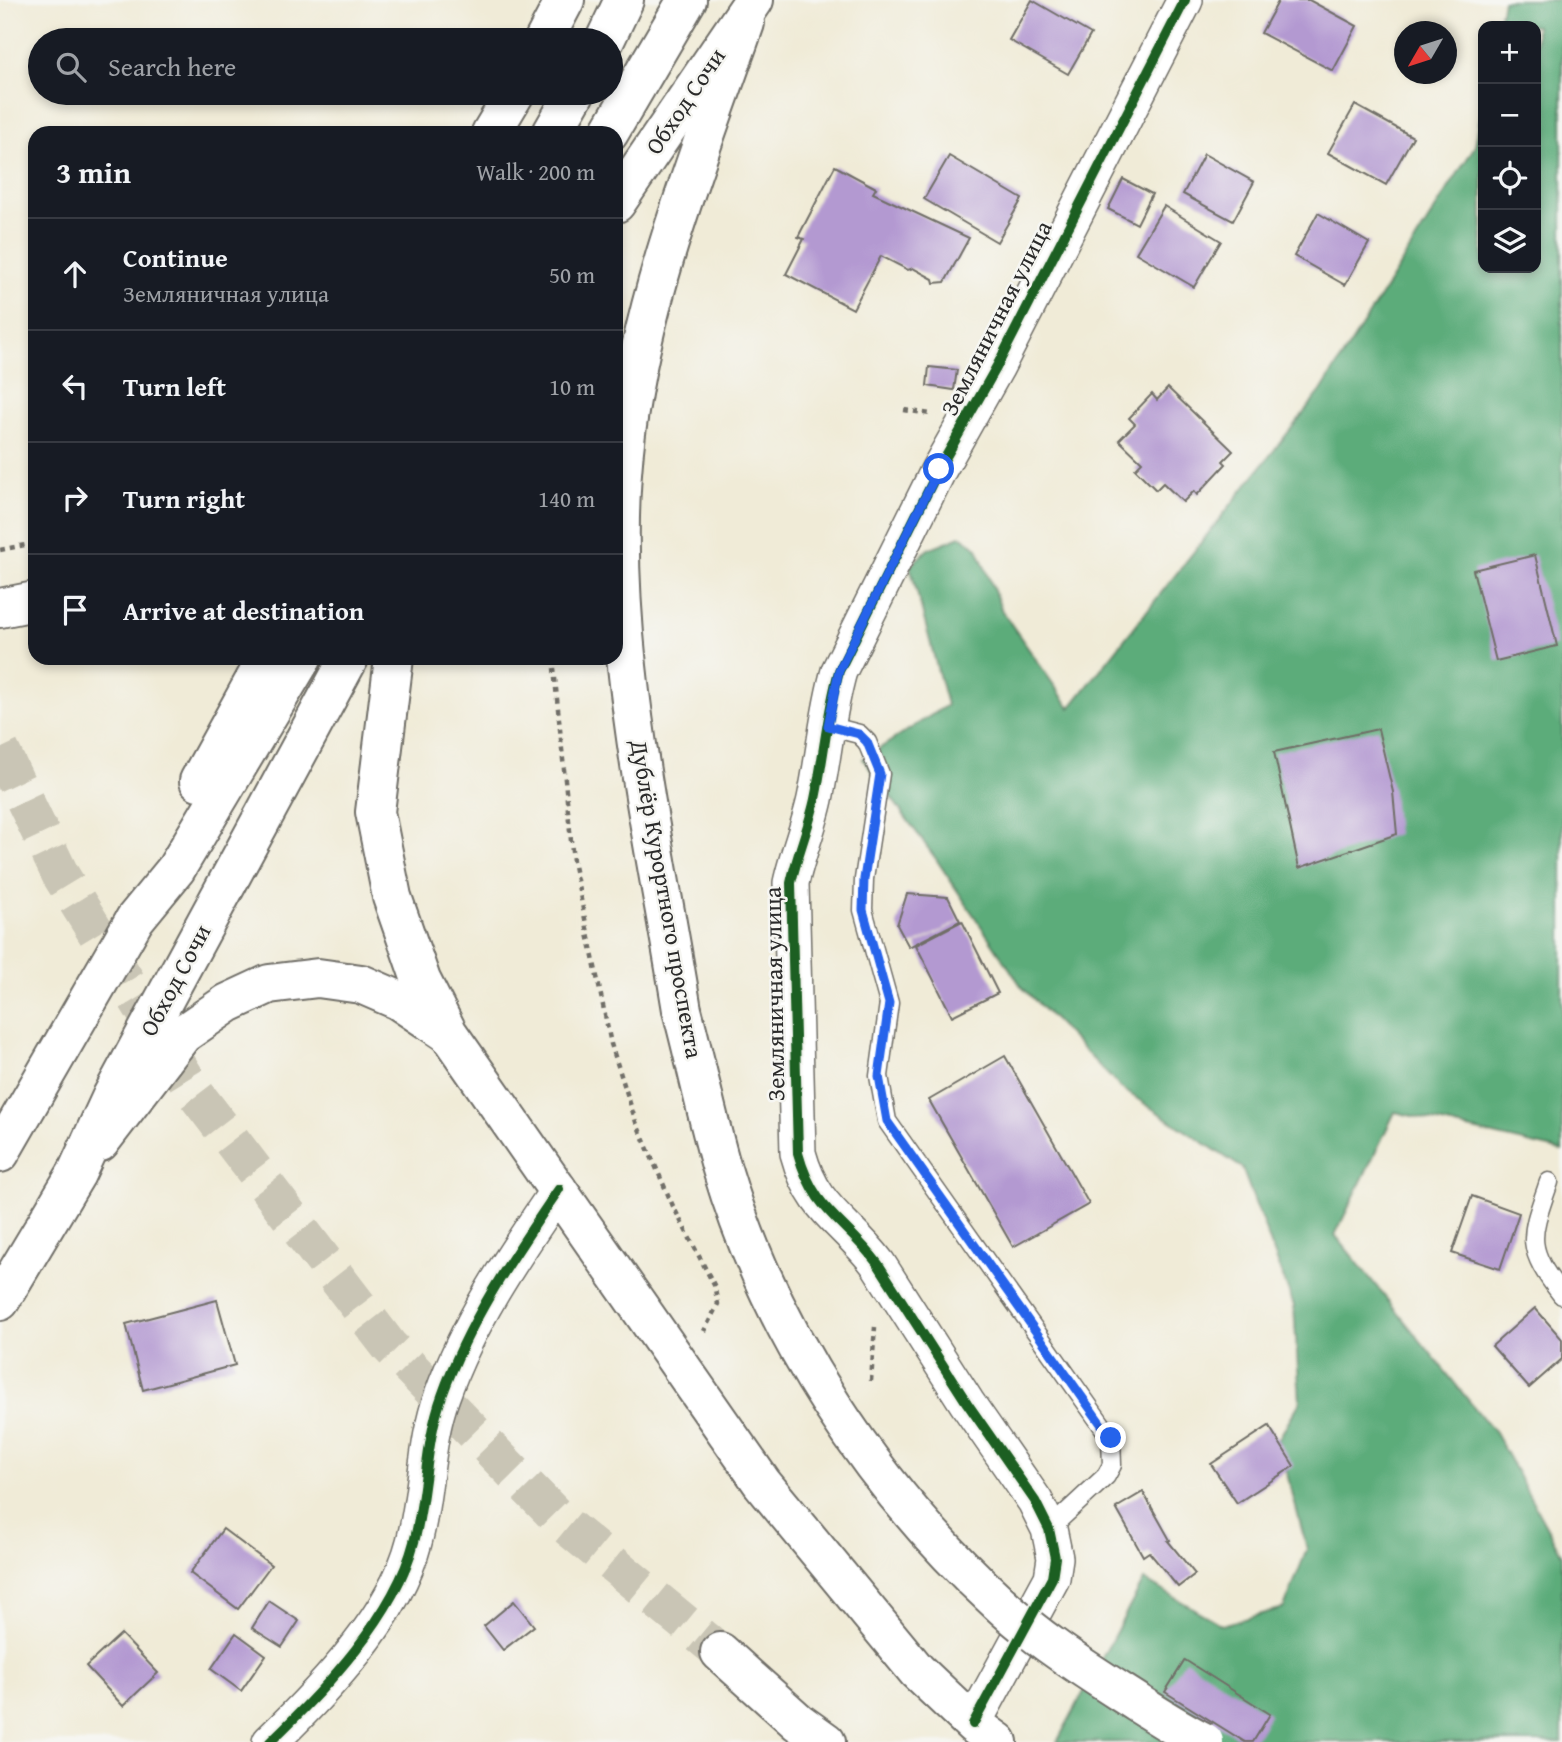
<!DOCTYPE html>
<html lang="en">
<head>
<meta charset="utf-8">
<style>
  :root { --surface:#171b24; --page:#242831; --text:#f1f3f6; --muted:#9ea1a6; --line:#363941 }
  body { margin:0; font-family:"Gentium Book Plus",serif; background:var(--page); color:var(--text) }
  .controls { position:absolute; right:21px; top:21px; display:grid; overflow:hidden; border-radius:14px; box-shadow:0 4px 10px #0003 }
  .controls button { width:63px; height:63px; display:grid; place-items:center; padding:0; border:0; border-bottom:2px solid var(--line); background:var(--surface); color:var(--text); font:35px sans-serif }
  .compass { position:absolute; left:1394px; top:21px; width:63px; height:63px; border-radius:50%; background:var(--surface); box-shadow:0 4px 10px #0003; rotate:231deg }
  .stop { position:absolute; width:21px; height:21px; margin:-16px; border:5px solid #2563eb; border-radius:50%; background:#fff }
  .stop.end { background:#2563eb; border-color:#fff; box-shadow:0 2px 7px #0008 }
  .list { margin:0; padding:0; list-style:none }
  h2 { display:flex; justify-content:space-between; align-items:center; height:91px; margin:0; padding:0 28px; font-size:30px }
  h2 small { font-size:23px; font-weight:400; color:var(--muted) }
  .list li { display:grid; grid-template-columns:46px 1fr auto; gap:21px; align-items:center; box-sizing:border-box; height:112px; padding:0 28px; border-top:2px solid var(--line) }
  .list b { display:block; font-size:26px; white-space:nowrap }
  .list p { margin:0; font-size:23px; white-space:nowrap; color:var(--muted) }
  .list em { font-size:23px; font-style:normal; color:var(--muted) }
  .icon { flex:none; width:38px; height:38px; fill:none; stroke:currentColor; stroke-width:2; stroke-linecap:round; stroke-linejoin:round }
  .map { position:relative; flex:none; width:1562px; height:1742px; overflow:hidden }
  .search { position:absolute; background:var(--surface); box-shadow:0 4px 10px #0003; left:28px; top:28px; width:595px; height:77px; display:flex; align-items:center; gap:18px; box-sizing:border-box; padding:0 24px; border-radius:38px; color:var(--muted); font-size:26px }
  .panel { position:absolute; background:var(--surface); box-shadow:0 4px 10px #0003; left:28px; top:126px; width:595px; height:539px; border-radius:21px }
  .map>svg:first-child { display:block }
</style>
</head>
<body>
<div class="map">
<svg width="1562" height="1742" viewBox="0 0 1562 1742">
  <rect width="100%" height="100%" fill="#f6f6f2"/>
  <filter id="ink" filterUnits="userSpaceOnUse"><feTurbulence type="fractalNoise" baseFrequency=".0143" numOctaves="2"/><feDisplacementMap in="SourceGraphic" scale="14" xChannelSelector="R" yChannelSelector="G"/><feConvolveMatrix kernelMatrix="1 2 1 2 8 2 1 2 1" color-interpolation-filters="sRGB"/></filter>
  <filter id="wash" filterUnits="userSpaceOnUse"><feTurbulence type="fractalNoise" baseFrequency=".00686" numOctaves="4" result="noise"/><feDisplacementMap in="SourceGraphic" scale="28" xChannelSelector="R" yChannelSelector="G"/><feGaussianBlur stdDeviation="1.57" result="paint"/><feColorMatrix in="noise" values="0 0 0 0 0 0 0 0 0 0 0 0 0 0 0 0 0 1.4 0 .05"/><feComposite in="paint" operator="in"/></filter>
  <g filter="url(#wash)">
    <rect width="100%" height="100%" fill="#f0ebd7"/>
    <polygon fill="#5bac7a" stroke="#436c52" stroke-width="2" points="1503,0 1562,0 1562,1151 1395,1112 1335,1235 1495,1433 1562,1555 1562,1742 1057,1742 1144,1580 1222,1625 1284,1608 1307,1549 1278,1440 1300,1402 1294,1306 1242,1168 1121,1088 1022,987 936,859 863,759 947,705 910,566 928,549 961,536 977,548 1002,611 1070,708 1321,391 1475,146 1483,102 1483,268 1536,268 1536,26 1498,26"/>
    <g id="blocks">
      <g fill="#b399d1">
        <polygon points="1032,0 1091,34 1068,74 1009,40"/>
        <polygon points="1279,0 1309,0 1357,26 1333,71 1261,33"/>
        <polygon points="1355,105 1413,137 1386,185 1328,153"/>
        <polygon points="1204,154 1254,182 1233,221 1183,194"/>
        <polygon points="949,156 1022,199 997,242 924,199"/>
        <polygon points="835,166 876,188 873,193 969,238 945,282 934,283 933,279 913,268 908,270 881,256 853,309 786,274 804,239 798,237"/>
        <polygon points="1123,179 1152,194 1137,224 1108,209"/>
        <polygon points="1164,206 1221,241 1194,287 1136,253"/>
        <polygon points="1318,213 1369,243 1345,285 1294,256"/>
        <polygon points="929,367 957,370 954,390 927,386"/>
        <polygon points="1168,388 1233,451 1223,461 1226,464 1197,495 1194,491 1183,502 1163,483 1156,490 1135,469 1142,462 1119,440 1135,424 1129,418 1152,394 1157,400"/>
        <polygon points="1535,555 1557,646 1496,661 1473,570"/>
        <polygon points="1378,729 1393,792 1397,834 1299,868 1274,752"/>
        <polygon points="907,894 948,897 960,921 909,947 897,925"/>
        <polygon points="962,921 998,993 952,1016 916,945"/>
        <polygon points="1005,1056 1089,1204 1013,1247 929,1100"/>
        <polygon points="1472,1196 1519,1213 1500,1269 1452,1253"/>
        <polygon points="217,1300 235,1365 143,1390 126,1324"/>
        <polygon points="1535,1308 1562,1339 1562,1359 1529,1388 1492,1346"/>
        <polygon points="1269,1426 1294,1466 1237,1503 1211,1464"/>
        <polygon points="1143,1492 1170,1540 1168,1541 1195,1574 1178,1587 1149,1552 1143,1556 1116,1508"/>
        <polygon points="223,1529 271,1565 238,1609 190,1573"/>
        <polygon points="269,1601 299,1621 282,1647 252,1628"/>
        <polygon points="514,1601 534,1626 503,1650 484,1626"/>
        <polygon points="236,1633 266,1655 241,1691 211,1669"/>
        <polygon points="121,1634 158,1673 123,1706 86,1666"/>
        <polygon points="1185,1660 1270,1714 1253,1742 1245,1742 1165,1692"/>
      </g>
    </g>
  </g>
  <g filter="url(#ink)">
    <use href="#blocks" fill-opacity="0" stroke="#706e67" stroke-width="2"/>
    <g fill="none" stroke-linecap="round" stroke-linejoin="round">
      <polyline stroke="#c9c5b5" stroke-width="38" stroke-dasharray="38 19" stroke-linecap="butt" points="0,749 60,874 195,1093 389,1346 563,1523 720,1652"/>
      <defs>
        <g id="lane">
          <polyline points="828,726 859,734 867,742 880,774 864,879 863,910 889,1003 879,1076 887,1121 1111,1438 1112,1465 1106,1476 1049,1529"/>
          <path d="M 1549,1182 C 1530,1237 1524,1246 1562,1295"/>
        </g>
        <g id="street">
          <path d="M 973,1724 L 1052,1578 L 1055,1558 L 1049,1529 L 1035,1501 L 967,1403 L 878,1264 C 844,1219 814,1212 798,1153 L 791,883 C 797,855 809,827 815,799 C 824,756 827,713 839,671 L 939,469 L 996,368 L 1185,0"/>
          <path d="M 270,1742 C 324,1690 395,1616 414,1542 C 427,1494 425,1442 442,1396 C 469,1320 514,1255 559,1189"/>
        </g>
        <g id="secondary">
          <polyline points="544,40 565,0"/>
          <polyline points="491,133 515,93"/>
          <polyline points="0,608 35,601"/>
          <polyline points="394,658 375,812 392,897 421,980 448,1033 762,1483 917,1671 973,1724 998,1742"/>
          <polyline points="100,1142 183,1034 228,1003 269,984 318,978 361,984 398,1000 446,1032"/>
        </g>
        <g id="primary">
          <path d="M 682,1010 C 652,825 602,619 626,433 C 644,291 698,158 745,23"/>
          <polyline points="720,1652 798,1722 826,1742"/>
        </g>
        <g id="highway">
          <polyline points="605,40 624,0"/>
          <polyline points="552,133 575,93"/>
          <polyline points="609,133 687,0"/>
          <polyline points="616,203 754,0"/>
          <polyline points="199,781 267,658"/>
          <polyline points="0,1153 135,919 176,869 302,658"/>
          <polyline points="0,1301 76,1174 112,1096 349,658"/>
        </g>
      </defs>
      <use href="#lane" stroke="#706e67" stroke-width="21"/>
      <use href="#street" stroke="#706e67" stroke-width="38"/>
      <use href="#secondary" stroke="#706e67" stroke-width="42"/>
      <use href="#primary" stroke="#706e67" stroke-width="42"/>
      <use href="#highway" stroke="#706e67" stroke-width="42"/>
      <g stroke="#706e67" stroke-width="4.5" stroke-dasharray="5 5" stroke-linecap="butt">
        <polyline points="904,410 931,414"/>
        <polyline points="0,550 35,543"/>
        <polyline points="553,658 573,861 611,1044 636,1122 673,1206 714,1285 718,1304 704,1331"/>
        <polyline points="871,1381 875,1327"/>
      </g>
      <use href="#lane" stroke="#fff" stroke-width="18"/>
      <use href="#street" stroke="#fff" stroke-width="35"/>
      <use href="#secondary" stroke="#fff" stroke-width="38"/>
      <use href="#primary" stroke="#fff" stroke-width="38"/>
      <use href="#highway" stroke="#fff" stroke-width="38"/>
      <defs>
        <path id="primary-bridge" d="M 682,1010 C 696,1063 707,1117 722,1169 C 771,1333 873,1488 998,1602 C 1035,1637 1080,1666 1122,1693 C 1149,1710 1175,1728 1204,1742"/>
      </defs>
      <use href="#primary-bridge" stroke="#706e67" stroke-width="42" stroke-linecap="butt"/>
      <use href="#primary-bridge" stroke="#fff" stroke-width="38"/>
      <defs>
        <g id="cycleway">
          <path d="M 973,1724 L 1052,1578 L 1055,1558 L 1049,1529 L 1035,1501 L 967,1403 L 878,1264 C 844,1219 814,1212 798,1153 L 791,883 C 797,855 809,827 815,799 C 824,756 827,713 839,671 L 939,469 L 996,368 L 1185,0"/>
          <path d="M 270,1742 C 324,1690 395,1616 414,1542 C 427,1494 425,1442 442,1396 C 469,1320 514,1255 559,1189"/>
        </g>
      </defs>
      <use href="#cycleway" stroke="#f6f6f2" stroke-width="15"/>
      <use href="#cycleway" stroke="#1b5e20" stroke-width="10"/>
    </g>
  </g>
  <g fill="none" stroke-linecap="round" stroke-linejoin="round" filter="url(#ink)">
    <polyline stroke="#2563eb" stroke-width="9" points="939,469 839,670 828,726 859,734 867,742 880,774 864,879 863,910 889,1003 879,1076 887,1121 1111,1438"/>
  </g>
  <g text-anchor="middle" dominant-baseline="central" stroke-width="5" stroke-linejoin="round" paint-order="stroke">
    <g font-size="24" fill="#2b2b2b" stroke="#f6f6f2">
      <text transform="translate(685 101) rotate(-56)">Обход Сочи</text>
      <text transform="translate(996 318) rotate(-63)">Земляничная улица</text>
      <text transform="translate(667 899) rotate(80)">Дублёр Курортного проспекта</text>
      <text transform="translate(175 980) rotate(-62)">Обход Сочи</text>
      <text transform="translate(774 994) rotate(-91)">Земляничная улица</text>
    </g>
  </g>
</svg>
<div class="controls">
<button>+</button>
<button>−</button>
<button><svg class="icon" aria-label="locate" viewBox="0 0 24 24"><circle cx="12" cy="12" r="6"/><path d="M12 2v4M12 18v4M2 12h4M18 12h4"/></svg></button>
<button><svg class="icon" aria-label="layers" viewBox="0 0 24 24"><path d="M12 4l9 5-9 5-9-5zM3 14l9 5 9-5"/></svg></button>
</div>
<svg class="compass" viewBox="-18 -18 36 36"><path d="M0-13l5 13h-10z" fill="#e53935"/><path d="M0 13l5-13h-10z" fill="#9ea1a6"/></svg>
<div class="stop" style="left:939px;top:469px"></div>
<div class="stop end" style="left:1111px;top:1438px"></div>
<div class="search"><svg class="icon" aria-label="search" viewBox="0 0 24 24"><circle cx="10" cy="10" r="6"/><path d="M15 15l6 6"/></svg>Search here</div>
<section class="panel">
<h2>3 min<small>Walk · 200 m</small></h2>
<ul class="list">
<li><svg class="icon" aria-label="ahead" viewBox="0 0 24 24"><path d="M12 20V5M6 11l6-6 6 6"/></svg><div><b>Continue</b><p>Земляничная улица</p></div><em>50 m</em></li>
<li><svg class="icon" aria-label="left" viewBox="0 0 24 24"><path d="M17 20v-9H6M10 6l-5 5 5 5"/></svg><div><b>Turn left</b></div><em>10 m</em></li>
<li><svg class="icon" aria-label="right" viewBox="0 0 24 24"><path d="M7 20v-9h11M14 6l5 5-5 5"/></svg><div><b>Turn right</b></div><em>140 m</em></li>
<li><svg class="icon" aria-label="arrive" viewBox="0 0 24 24"><path d="M6 21V4h12l-3 4 3 4H6"/></svg><div><b>Arrive at destination</b></div></li>
</ul>
</section>
</div>
</body>
</html>
